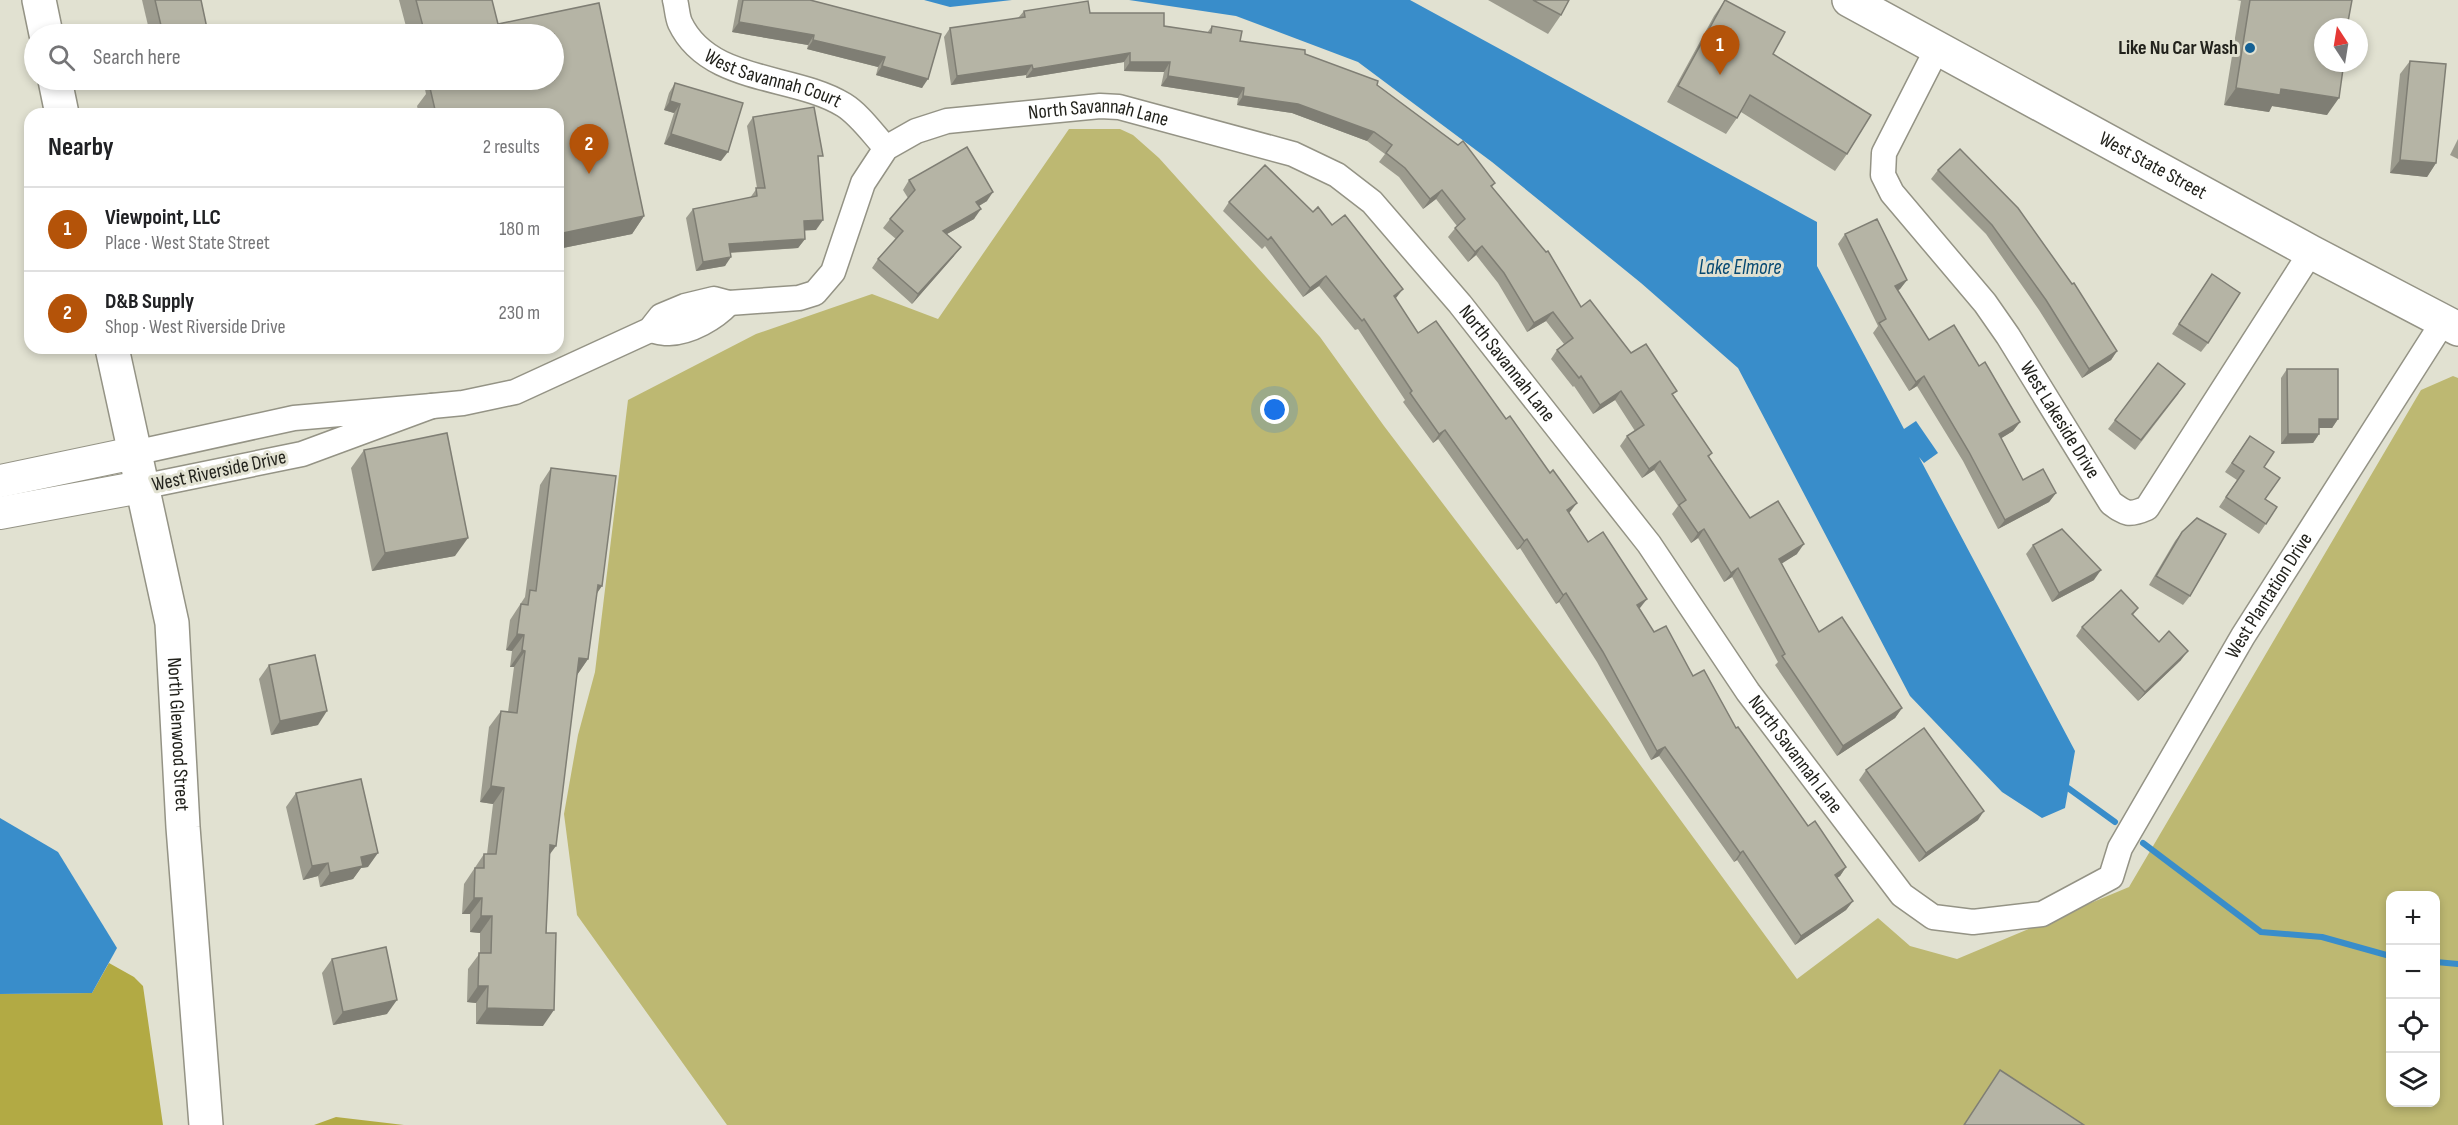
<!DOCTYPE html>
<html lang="en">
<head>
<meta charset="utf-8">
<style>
  :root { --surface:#fff; --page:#f2f2f2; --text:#202124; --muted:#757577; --line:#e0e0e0; --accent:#b45309 }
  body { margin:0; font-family:"Sofia Sans Condensed",sans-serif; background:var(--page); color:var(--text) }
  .controls { position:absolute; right:18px; bottom:18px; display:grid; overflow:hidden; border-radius:12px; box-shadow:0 3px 9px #0003 }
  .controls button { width:54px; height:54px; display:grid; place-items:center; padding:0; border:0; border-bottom:2px solid var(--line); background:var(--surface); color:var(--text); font:30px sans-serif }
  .compass { position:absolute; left:2314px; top:18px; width:54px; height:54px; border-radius:50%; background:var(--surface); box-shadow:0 3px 9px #0003; rotate:348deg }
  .you { position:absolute; left:1275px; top:410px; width:21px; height:21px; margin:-15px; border:4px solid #fff; border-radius:50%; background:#1a73e8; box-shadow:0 0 0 9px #1a73e833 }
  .badge { display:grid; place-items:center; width:39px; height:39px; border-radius:50%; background:var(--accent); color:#fff; font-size:20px; font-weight:700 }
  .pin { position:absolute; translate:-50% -50px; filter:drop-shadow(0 2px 3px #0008) }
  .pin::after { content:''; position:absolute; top:32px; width:21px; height:18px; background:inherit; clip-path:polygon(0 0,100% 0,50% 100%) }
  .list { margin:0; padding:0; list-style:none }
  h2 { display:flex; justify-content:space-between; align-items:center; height:78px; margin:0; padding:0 24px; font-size:26px }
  h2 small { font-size:20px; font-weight:400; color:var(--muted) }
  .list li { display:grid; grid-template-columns:39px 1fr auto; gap:18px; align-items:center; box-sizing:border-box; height:84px; padding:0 24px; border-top:2px solid var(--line) }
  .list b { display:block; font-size:22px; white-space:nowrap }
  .list p { margin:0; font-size:20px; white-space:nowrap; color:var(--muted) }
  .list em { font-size:20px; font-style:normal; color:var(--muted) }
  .icon { flex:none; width:33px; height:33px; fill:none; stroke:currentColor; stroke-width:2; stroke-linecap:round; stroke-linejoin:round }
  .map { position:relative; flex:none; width:2458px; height:1125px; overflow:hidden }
  .search { position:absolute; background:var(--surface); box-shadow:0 3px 9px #0003; left:24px; top:24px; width:540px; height:66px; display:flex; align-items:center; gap:15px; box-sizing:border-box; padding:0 21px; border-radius:33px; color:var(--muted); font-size:22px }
  .panel { position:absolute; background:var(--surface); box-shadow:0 3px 9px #0003; left:24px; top:108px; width:540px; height:246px; border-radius:18px }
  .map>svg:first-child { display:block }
</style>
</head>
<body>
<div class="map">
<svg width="2458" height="1125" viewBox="0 0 2458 1125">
  <rect width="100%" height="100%" fill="#e1e1d1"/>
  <path fill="#bdb872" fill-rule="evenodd" d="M 1069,129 L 1120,129 L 1133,135 L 1159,158 L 1320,337 L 1384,426 L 1608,721 L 1797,979 L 1878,918 L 1910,946 L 1957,959 L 2129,887 L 2421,390 L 2453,376 L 2458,378 L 2458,1125 L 727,1125 L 577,915 L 564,814 L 578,735 L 595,672 L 628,400 L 756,334 L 872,294 L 938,319 ZM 2390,896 L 2436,896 L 2436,1102 L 2390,1102 Z"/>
  <g fill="#b2aa44">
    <polygon points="109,963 134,977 143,986 163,1125 0,1125 0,994 92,993"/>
    <polygon points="336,1117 404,1125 314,1125"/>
  </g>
  <g fill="#398dca">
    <polygon points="924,0 1012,0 950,7"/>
    <polygon points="1129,0 1410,0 1817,222 1817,266 1904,429 1916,421 1938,453 1924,463 1919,457 2075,751 2065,808 2042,818 2002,792 1910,696 1738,368 1641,283 1492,162 1358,62 1236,16"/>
    <polygon points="0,818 58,852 117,948 92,993 0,994"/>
  </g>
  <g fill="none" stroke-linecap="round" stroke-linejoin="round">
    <g stroke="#398dca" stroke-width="6">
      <polyline points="2068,788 2115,822"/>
      <polyline points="2143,843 2261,932 2322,937 2390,956"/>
      <polyline points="2436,962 2458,964"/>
    </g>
    <defs>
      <g id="minor">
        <path id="s1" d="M 675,0 C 677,7 677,16 680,23 C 709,84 794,74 844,105 C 860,115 873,134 886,148"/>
        <path id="s2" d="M 1937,49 L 1884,153 L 1883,175 L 1892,193 L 1985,303 L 2008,336 L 2111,503 C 2126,514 2129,516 2147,508 L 2311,252"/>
        <path d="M 650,330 C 656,331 664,334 669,333 C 691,332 715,318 729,303"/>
        <path id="s3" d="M 432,406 L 463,403 L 515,392 L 650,330 L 661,316 L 685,306 L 714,299 L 729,303 L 799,298 L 815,293 L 833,272 L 863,183 L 886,148 L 916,131 L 947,121 L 1100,106 L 1119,107 L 1293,154 L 1337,175 L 1372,202 L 1460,304 L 1649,544 L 1748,692 L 1902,895 L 1933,917 L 1973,922 L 2042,914 L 2111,877 L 2120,848 L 2243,636 L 2443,322"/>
        <polyline points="134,453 294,418 432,406 302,454 141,487"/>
      </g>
      <g id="tertiary">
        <polyline points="0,481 134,453"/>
        <polyline points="0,513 141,487"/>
      </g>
      <g id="primary">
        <polyline points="39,0 46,34"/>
        <path id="s4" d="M 1849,0 L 2311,252 L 2458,329"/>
        <polyline points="55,80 62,114"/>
        <path id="s5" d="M 112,348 L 172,623 L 183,827 L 206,1125"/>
      </g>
    </defs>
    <use href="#minor" stroke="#949385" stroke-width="27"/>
    <use href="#tertiary" stroke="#949385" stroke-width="34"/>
    <use href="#primary" stroke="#949385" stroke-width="36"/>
    <use href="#minor" stroke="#fff" stroke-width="24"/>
    <use href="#tertiary" stroke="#fff" stroke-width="32"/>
    <use href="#primary" stroke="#fff" stroke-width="33"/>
  </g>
  <g fill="#9c9b8e">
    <polygon points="142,0 201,0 208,33 207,34 150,34"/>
    <polygon points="399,0 492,0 498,24 599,3 644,216 632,234 558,249 558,114 419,114 417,106 426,94 423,80 554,80 554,34 408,34"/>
    <polygon points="738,0 810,0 941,34 922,88 876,75 878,67 807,49 808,45 732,32"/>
    <polygon points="1488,0 1569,0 1561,15 1548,34"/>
    <polygon points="1725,0 1773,54 1847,154 1835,171 1741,112 1726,134 1667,102 1714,16"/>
    <polygon points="2237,0 2352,0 2327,115 2272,106 2269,112 2224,105 2241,1"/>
    <polygon points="1024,11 1090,13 1207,33 1212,26 1240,41 1305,54 1377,85 1495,183 1492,187 1581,307 1631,353 1673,396 1712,453 1709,457 1750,518 1797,554 1781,563 1819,632 1902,708 1895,718 1837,756 1775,665 1778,662 1732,577 1724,582 1698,538 1691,543 1672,514 1678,506 1654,470 1642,478 1620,446 1627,436 1635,431 1615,400 1593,414 1574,386 1573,387 1551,359 1557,350 1564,344 1546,321 1527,332 1498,283 1476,255 1468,262 1448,237 1457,226 1436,199 1423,209 1399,177 1379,162 1385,154 1367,141 1292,113 1237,105 1238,98 1161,86 1164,72 1124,71 1124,62 1026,78 1026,75 951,85 944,37 950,28 1018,18"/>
    <polygon points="2410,61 2436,163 2427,177 2390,173 2400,74"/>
    <polygon points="675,83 721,161 664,144 674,113 664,110 669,93"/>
    <polygon points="753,117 819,161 816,230 804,230 805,239 798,248 730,253 725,266 696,271 686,218 693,209 750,198 757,188 747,126"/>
    <polygon points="2458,139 2458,159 2450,155"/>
    <polygon points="1938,170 2117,351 2111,360 2082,378 2039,310 1986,234 1931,179"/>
    <polygon points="909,180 987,201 979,206 974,219 947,234 954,256 912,304 872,268 878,259 896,239 883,228 890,219 908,198 903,190"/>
    <polygon points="1229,202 1313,212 1332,225 1395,299 1418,333 1570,512 1569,513 1588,542 1640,608 1639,609 1654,632 1693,676 1736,728 1808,826 1846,867 1840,876 1837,878 1853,901 1846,910 1795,945 1737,860 1734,862 1659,756 1651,760 1597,662 1559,602 1556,604 1520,548 1517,550 1438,439 1433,443 1403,402 1405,400 1358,329 1355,330 1319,286 1303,297 1265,246 1262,249 1223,211"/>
    <polygon points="1845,234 1907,280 1900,289 1898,291 1929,340 1979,366 2020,422 2013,431 2001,438 2023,480 2056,493 2049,502 1998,529 1963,461 1917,386 1909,391 1873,333 1878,326 1838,244"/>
    <polygon points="2212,274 2208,343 2201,352 2172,334"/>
    <polygon points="2287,369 2338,419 2332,428 2319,428 2319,434 2313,443 2281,444 2281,378"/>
    <polygon points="2179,393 2135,450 2108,429 2115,420"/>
    <polygon points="2250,436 2264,467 2265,499 2277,507 2259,534 2219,507 2237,480 2225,472"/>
    <polygon points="364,450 455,556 372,571 351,468"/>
    <polygon points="551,468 597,593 588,659 577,675 549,855 543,1026 476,1024 476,1003 467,1002 468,969 480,953 480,933 470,932 470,914 462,914 464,884 484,854 487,854 493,804 480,802 489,727 501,711 508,712 514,667 510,667 512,651 506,650 510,620 525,597 540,485"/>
    <polygon points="2182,532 2190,596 2183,605 2149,585 2175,541"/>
    <polygon points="2033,545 2094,580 2052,602 2026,554"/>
    <polygon points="2138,608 2133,615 2159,642 2181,660 2138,701 2076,636 2082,627"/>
    <polygon points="269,665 318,725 271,735 259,679"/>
    <polygon points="1866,770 1978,820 1919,862 1859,780"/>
    <polygon points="296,793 368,867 361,868 353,879 320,887 318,876 303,880 286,807"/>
    <polygon points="332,959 387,1014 333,1025 322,973"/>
  </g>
  <g fill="#7f7e74">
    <polygon points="739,22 814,35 808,45 732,32"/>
    <polygon points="813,40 885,57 878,67 807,49"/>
    <polygon points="1130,53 1124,62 1026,78 1033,69"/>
    <polygon points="1130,62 1170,62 1164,72 1124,71"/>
    <polygon points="1032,65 1026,75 951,85 957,76"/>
    <polygon points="882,66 928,79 922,88 876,75"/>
    <polygon points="1168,76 1244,88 1238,98 1161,86"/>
    <polygon points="2236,88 2281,89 2339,98 2327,115 2272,106 2269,112 2224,105"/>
    <polygon points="1243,96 1298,104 1374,132 1367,141 1292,113 1237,105"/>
    <polygon points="670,101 680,104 674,113 664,110"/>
    <polygon points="671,134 728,152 721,161 664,144"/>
    <polygon points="2400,160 2436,163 2427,177 2390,173"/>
    <polygon points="1442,190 1436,199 1423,209 1430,199"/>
    <polygon points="993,192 987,201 970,211 976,202"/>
    <polygon points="981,209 974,219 936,240 943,231"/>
    <polygon points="644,216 632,234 558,249 558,240 563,233"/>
    <polygon points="823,220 816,230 797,231 804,221"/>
    <polygon points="805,239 798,248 722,253 729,244"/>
    <polygon points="1482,246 1476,255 1468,262 1475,252"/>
    <polygon points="961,247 954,256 912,304 918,294"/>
    <polygon points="731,257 725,266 696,271 703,262"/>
    <polygon points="1326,276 1319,286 1303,297 1310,288"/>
    <polygon points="1907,280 1900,289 1888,295 1895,286"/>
    <polygon points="1403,289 1396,298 1387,305 1394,296"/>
    <polygon points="1553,312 1546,321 1527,332 1534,323"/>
    <polygon points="2117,351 2111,360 2082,378 2089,369"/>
    <polygon points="1924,376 1917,386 1909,391 1916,382"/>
    <polygon points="1621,391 1615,400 1593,414 1600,405"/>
    <polygon points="2319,419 2338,419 2332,428 2313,428"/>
    <polygon points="2020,422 2013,431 1992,444 1999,434"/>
    <polygon points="1445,430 1438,439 1433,443 1439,434"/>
    <polygon points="2288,434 2319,434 2313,443 2281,444"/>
    <polygon points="1660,461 1654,470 1642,478 1649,469"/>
    <polygon points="2056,493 2049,502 1998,529 2005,520"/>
    <polygon points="1577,503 1570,512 1561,519 1567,510"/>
    <polygon points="1704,529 1698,538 1691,543 1698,533"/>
    <polygon points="468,538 455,556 372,571 385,553"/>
    <polygon points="1527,539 1520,548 1517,550 1524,541"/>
    <polygon points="1804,544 1797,554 1773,569 1779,559"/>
    <polygon points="1738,568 1732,577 1724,582 1731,573"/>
    <polygon points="2101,570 2094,580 2052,602 2059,593"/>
    <polygon points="598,585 602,586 591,602"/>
    <polygon points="1566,593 1559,602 1556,604 1563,595"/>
    <polygon points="1647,599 1640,608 1630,614 1637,605"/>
    <polygon points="517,634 524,635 512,651 506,650"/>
    <polygon points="522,650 525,651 514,667 510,667"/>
    <polygon points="2188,651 2181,660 2138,701 2145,692"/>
    <polygon points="579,658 588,659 577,675"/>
    <polygon points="1902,708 1895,718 1837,756 1843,746"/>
    <polygon points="327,711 318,725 271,735 280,721"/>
    <polygon points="1665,747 1659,756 1651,760 1657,751"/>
    <polygon points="491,786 504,788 493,804 480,802"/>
    <polygon points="1984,811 1978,820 1919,862 1926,853"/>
    <polygon points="550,845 556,846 544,862"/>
    <polygon points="1743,851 1737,860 1734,862 1740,853"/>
    <polygon points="378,853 368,867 361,868 353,879 320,887 330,873 361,857"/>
    <polygon points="328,863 318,876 303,880 312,866"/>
    <polygon points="1846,867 1840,876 1828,884 1835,875"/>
    <polygon points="474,898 482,898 470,914 462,914"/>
    <polygon points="1853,901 1846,910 1795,945 1801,936"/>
    <polygon points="481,916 492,916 480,933 470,932"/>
    <polygon points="478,986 488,986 476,1003 467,1002"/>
    <polygon points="397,1000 387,1014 333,1025 343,1012"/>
    <polygon points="487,1008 554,1010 543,1026 476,1024"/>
  </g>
  <g fill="#b5b4a5" stroke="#7f7e74" stroke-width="1.5">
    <polygon points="155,0 201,0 208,33 203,34 163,34"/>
    <polygon points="416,0 492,0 498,24 599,3 644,216 563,233 559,213 558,213 558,114 436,114 430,88 441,86 439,80 554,80 554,34 425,34"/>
    <polygon points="743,0 810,0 941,34 928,79 882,66 885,57 813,40 814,35 739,22"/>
    <polygon points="1533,0 1569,0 1561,15"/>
    <polygon points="1725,0 1785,32 1773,54 1871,115 1847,154 1750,95 1737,118 1678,86"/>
    <polygon points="2250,0 2352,0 2347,27 2323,27 2323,63 2341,63 2340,68 2343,69 2339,98 2281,89 2280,95 2236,88"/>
    <polygon points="1088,1 1090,13 1164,13 1164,26 1211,33 1212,26 1242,31 1240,41 1305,50 1305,54 1378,81 1377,85 1458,145 1463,141 1495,183 1491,186 1546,252 1548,251 1581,307 1590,300 1631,353 1646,344 1677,391 1672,394 1712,453 1708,456 1750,518 1778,501 1804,544 1779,559 1819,632 1842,617 1902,708 1843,746 1782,656 1785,654 1738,568 1731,573 1704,529 1698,533 1679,505 1686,500 1660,461 1649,469 1627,436 1644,425 1621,391 1600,405 1581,376 1579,378 1557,350 1573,338 1553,312 1534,323 1504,273 1482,246 1475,252 1455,228 1465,219 1442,190 1430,199 1405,168 1386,153 1392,145 1374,132 1298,104 1243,96 1244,88 1168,76 1170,62 1130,62 1130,53 1033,69 1032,65 957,76 950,28 1025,17 1024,11"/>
    <polygon points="2410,61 2446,64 2436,163 2400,160"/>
    <polygon points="675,83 743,103 728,152 671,134 680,104 670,101"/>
    <polygon points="814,107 823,156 818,156 823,220 804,221 805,239 729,244 731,257 703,262 693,209 757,196 756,188 765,188 753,117"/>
    <polygon points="967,147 993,192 976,202 981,209 943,231 961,247 918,294 878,259 903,231 890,219 915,190 909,180"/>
    <polygon points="1960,149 2018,208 2072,284 2074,283 2117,351 2089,369 2046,300 1992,225 1938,170"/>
    <polygon points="1265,165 1313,212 1318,207 1332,225 1345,215 1403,289 1394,296 1418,333 1436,321 1506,419 1510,416 1550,473 1553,470 1577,503 1567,510 1588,542 1603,532 1647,599 1637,605 1654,632 1666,626 1693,676 1704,670 1736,728 1738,727 1808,826 1815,821 1846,867 1835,875 1853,901 1801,936 1743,851 1740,853 1665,747 1657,751 1603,652 1566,593 1563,595 1527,539 1524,541 1445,430 1439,434 1410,393 1412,391 1364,319 1362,321 1326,276 1310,288 1271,237 1268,240 1229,202"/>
    <polygon points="1877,219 1907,280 1895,286 1929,340 1954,325 1979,366 1985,362 2020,422 1999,434 2023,480 2043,469 2056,493 2005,520 1969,452 1924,376 1916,382 1879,323 1886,319 1845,234"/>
    <polygon points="2212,274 2240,293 2208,343 2179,324"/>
    <polygon points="2158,363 2185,384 2141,440 2115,420"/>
    <polygon points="2287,369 2338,369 2338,419 2319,419 2319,434 2288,434"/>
    <polygon points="447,433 468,538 385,553 364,450"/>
    <polygon points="2250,436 2274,452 2264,467 2280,478 2265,499 2277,507 2266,524 2226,497 2244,471 2232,463"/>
    <polygon points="551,468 616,476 602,586 598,585 588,659 579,658 556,846 550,845 546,933 556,933 554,1010 487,1008 488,986 478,986 479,953 491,953 492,916 481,916 482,898 474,898 475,868 484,868 484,854 496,854 504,788 491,786 501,711 517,713 525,651 522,650 524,635 517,634 521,604 528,605 530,590 536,591"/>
    <polygon points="2197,518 2226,534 2190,596 2156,576 2182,532"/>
    <polygon points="2062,529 2101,570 2059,593 2033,545"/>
    <polygon points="2121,590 2138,608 2132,614 2159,642 2169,631 2188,651 2145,692 2082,627"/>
    <polygon points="315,655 327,711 280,721 269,665"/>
    <polygon points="1924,728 1984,811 1926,853 1866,770"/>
    <polygon points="361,779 378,853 361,857 363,866 330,873 328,863 312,866 296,793"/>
    <polygon points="386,947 397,1000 343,1012 332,959"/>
    <polygon points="2000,1070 2084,1125 1964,1125"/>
  </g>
  <circle fill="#156194" stroke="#e1e1d1" stroke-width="2" cx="2250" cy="48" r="6"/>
  <g text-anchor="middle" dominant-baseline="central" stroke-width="6" stroke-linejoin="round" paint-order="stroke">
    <g font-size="20" font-weight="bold" fill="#22221c" stroke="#e1e1d1" text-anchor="end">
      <text x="2238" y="48">Like Nu Car Wash</text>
    </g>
    <g font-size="20" fill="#22221c" stroke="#e1e1d1">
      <text stroke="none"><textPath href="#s1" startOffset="136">West Savannah Court</textPath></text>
      <text stroke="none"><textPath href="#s3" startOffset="792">North Savannah Lane</textPath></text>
      <text stroke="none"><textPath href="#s4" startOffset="346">West State Street</textPath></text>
      <text stroke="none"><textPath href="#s3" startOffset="1296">North Savannah Lane</textPath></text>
      <text stroke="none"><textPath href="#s2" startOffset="442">West Lakeside Drive</textPath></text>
      <text transform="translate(219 471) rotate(-12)">West Riverside Drive</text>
      <text stroke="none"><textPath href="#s3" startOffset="2508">West Plantation Drive</textPath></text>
      <text stroke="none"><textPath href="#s5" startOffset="393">North Glenwood Street</textPath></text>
      <text stroke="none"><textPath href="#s3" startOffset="1782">North Savannah Lane</textPath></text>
    </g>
    <g font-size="21" font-style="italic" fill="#064871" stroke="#e1e1d1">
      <text x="1740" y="267">Lake Elmore</text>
    </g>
  </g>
</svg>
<div class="controls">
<button>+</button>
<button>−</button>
<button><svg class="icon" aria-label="locate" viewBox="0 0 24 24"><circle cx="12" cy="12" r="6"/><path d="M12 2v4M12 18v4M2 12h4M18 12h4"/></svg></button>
<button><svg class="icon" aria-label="layers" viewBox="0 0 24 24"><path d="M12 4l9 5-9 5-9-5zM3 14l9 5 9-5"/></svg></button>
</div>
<svg class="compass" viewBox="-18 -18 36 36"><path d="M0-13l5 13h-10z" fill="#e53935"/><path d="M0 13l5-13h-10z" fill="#757577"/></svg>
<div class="you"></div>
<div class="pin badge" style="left:1720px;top:75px">1</div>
<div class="pin badge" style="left:589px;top:174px">2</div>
<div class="search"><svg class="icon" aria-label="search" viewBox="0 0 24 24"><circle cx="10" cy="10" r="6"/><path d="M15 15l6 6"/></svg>Search here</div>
<section class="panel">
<h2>Nearby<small>2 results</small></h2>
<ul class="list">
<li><span class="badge">1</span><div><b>Viewpoint, LLC</b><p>Place · West State Street</p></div><em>180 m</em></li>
<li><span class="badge">2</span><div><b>D&amp;B Supply</b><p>Shop · West Riverside Drive</p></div><em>230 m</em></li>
</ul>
</section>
</div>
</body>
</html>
